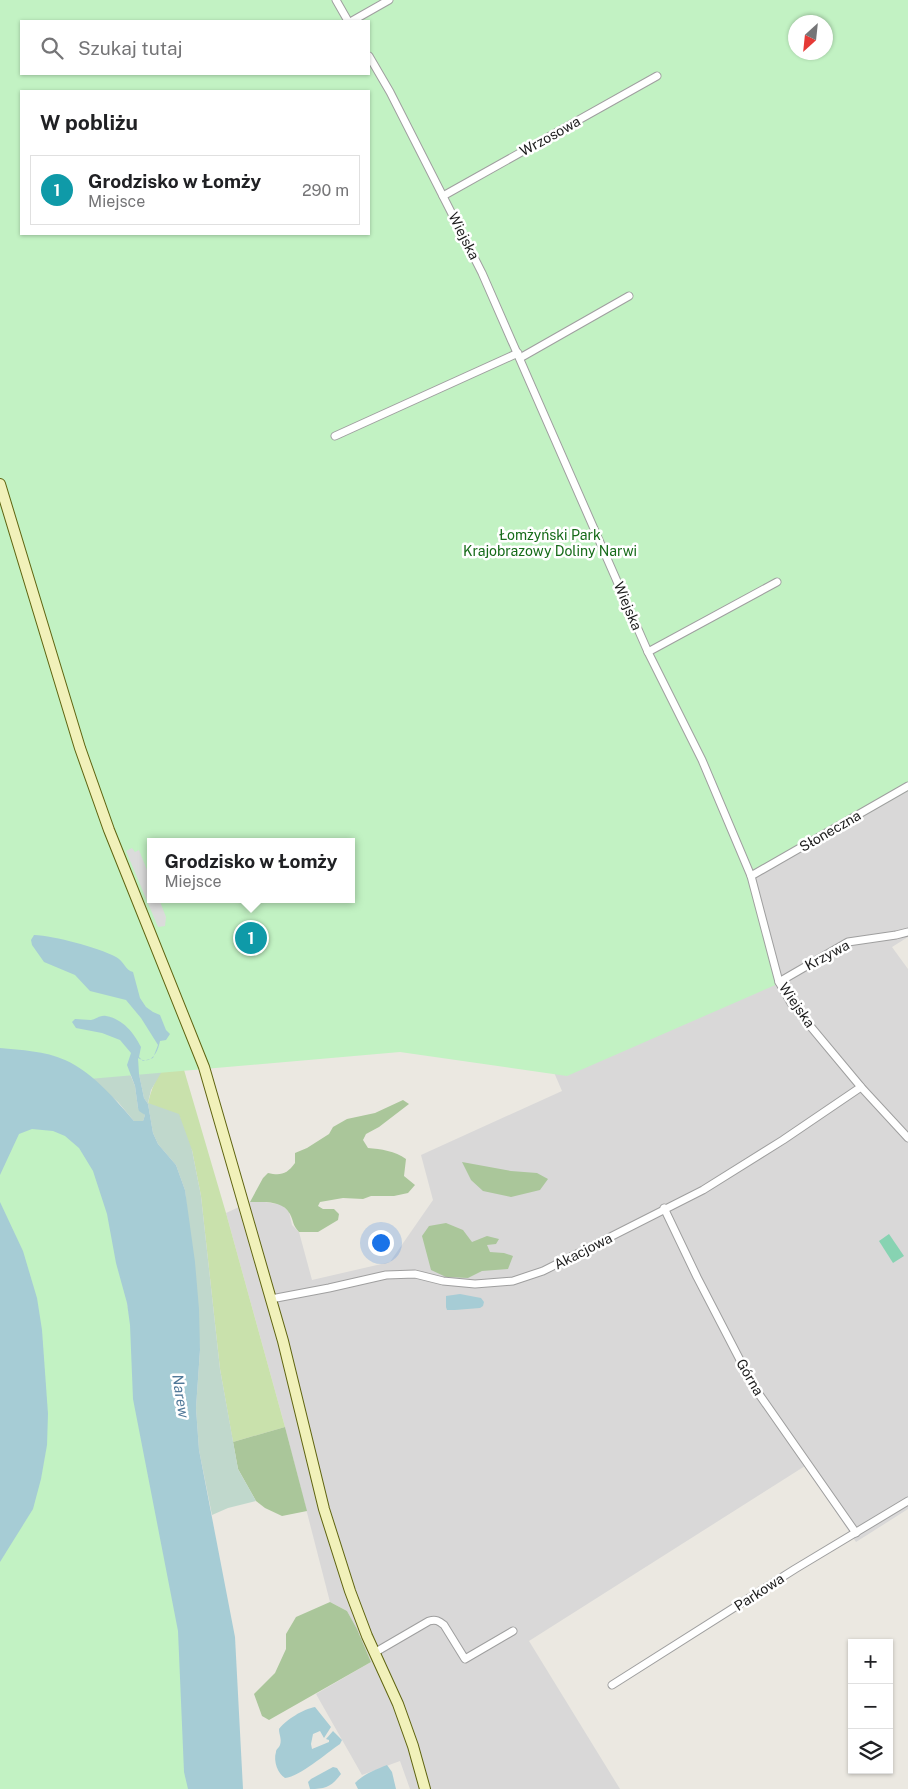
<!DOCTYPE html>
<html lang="pl">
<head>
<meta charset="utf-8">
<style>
  :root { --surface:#fff; --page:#f2f2f2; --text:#202124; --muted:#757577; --line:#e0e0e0; --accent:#2563eb }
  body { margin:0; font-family:"Public Sans",sans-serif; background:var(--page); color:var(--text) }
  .controls { position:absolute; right:15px; bottom:15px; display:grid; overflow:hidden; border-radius:0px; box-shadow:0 1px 4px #0004 }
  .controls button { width:45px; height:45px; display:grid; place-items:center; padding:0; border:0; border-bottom:1px solid var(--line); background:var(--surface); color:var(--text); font:25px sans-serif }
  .compass { position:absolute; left:788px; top:15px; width:45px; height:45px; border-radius:50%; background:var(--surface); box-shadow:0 1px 4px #0004; rotate:207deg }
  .you { position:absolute; left:380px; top:1242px; width:18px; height:18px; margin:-12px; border:4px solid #fff; border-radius:50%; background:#1a73e8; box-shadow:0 0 0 8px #1a73e833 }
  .badge { display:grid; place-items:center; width:32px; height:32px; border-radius:50%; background:var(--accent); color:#fff; font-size:16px; font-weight:700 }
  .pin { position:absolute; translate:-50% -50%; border:2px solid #fff; box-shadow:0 1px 5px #0006 }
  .popup { position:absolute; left:147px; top:838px; width:208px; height:65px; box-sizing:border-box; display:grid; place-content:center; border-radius:0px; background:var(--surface); filter:drop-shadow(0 1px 4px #0005); font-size:16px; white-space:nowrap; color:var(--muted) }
  .popup b { font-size:19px; color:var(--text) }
  .popup::after { content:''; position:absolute; left:50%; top:100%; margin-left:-10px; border:10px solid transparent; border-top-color:var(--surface) }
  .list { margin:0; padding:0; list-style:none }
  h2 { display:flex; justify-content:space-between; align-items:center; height:65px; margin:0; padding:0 20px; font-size:21px }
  h2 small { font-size:16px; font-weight:400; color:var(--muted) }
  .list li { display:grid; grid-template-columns:32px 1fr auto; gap:15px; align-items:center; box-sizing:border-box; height:70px; margin:0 10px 10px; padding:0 10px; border:1px solid var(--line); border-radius:0px }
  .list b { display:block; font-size:19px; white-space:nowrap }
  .list p { margin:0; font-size:16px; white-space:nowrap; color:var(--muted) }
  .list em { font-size:16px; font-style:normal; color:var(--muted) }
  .icon { flex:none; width:28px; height:28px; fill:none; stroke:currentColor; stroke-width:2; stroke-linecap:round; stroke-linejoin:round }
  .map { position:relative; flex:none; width:908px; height:1789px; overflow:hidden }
  .search { position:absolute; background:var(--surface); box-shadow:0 1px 4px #0004; left:20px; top:20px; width:350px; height:55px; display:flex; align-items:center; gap:12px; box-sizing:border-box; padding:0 18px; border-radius:0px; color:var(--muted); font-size:19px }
  .panel { position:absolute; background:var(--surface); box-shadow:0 1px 4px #0004; left:20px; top:90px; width:350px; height:145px; border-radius:0px }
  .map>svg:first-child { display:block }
</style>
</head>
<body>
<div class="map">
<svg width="908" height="1789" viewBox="0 0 908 1789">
  <rect width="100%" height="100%" fill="#ebe8e1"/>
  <polygon fill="#d9d8d8" points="908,733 908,937 892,947 908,969 908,1509 856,1542 805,1466 529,1641 620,1789 410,1789 400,1761 362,1775 316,1694 371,1662 357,1629 347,1611 330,1602 285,1427 226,1213 250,1202 265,1202 282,1205 289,1212 292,1225 299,1232 312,1280 390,1262 433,1200 421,1155 562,1091 544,1049 615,920"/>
  <path fill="#c9e1ac" d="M 182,1063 L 226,1213 L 285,1427 L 233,1442 L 220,1369 L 201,1196 L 192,1150 L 148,1104 C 151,1089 156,1078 165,1066 Z"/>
  <g fill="#aac69a">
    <path d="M 403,1100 L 409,1104 L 379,1127 L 366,1134 L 363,1140 L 368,1148 C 381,1149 395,1151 406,1159 L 404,1176 L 415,1185 L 408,1193 L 394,1196 L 371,1196 L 363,1199 L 343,1198 L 320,1202 L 318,1206 L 323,1209 L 334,1209 L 339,1214 L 338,1220 L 318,1232 L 299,1232 C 292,1224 294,1222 290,1214 C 283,1200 263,1202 250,1202 L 263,1178 L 268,1173 C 281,1176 287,1174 295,1163 L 295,1153 L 307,1148 L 329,1134 L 333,1127 L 347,1119 L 375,1113 Z"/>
    <polygon points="462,1162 511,1171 537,1173 548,1179 540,1190 511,1197 483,1191 471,1180"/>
    <polygon points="446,1223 463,1230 472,1242 487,1236 499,1239 496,1244 487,1245 490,1252 504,1253 513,1256 508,1269 482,1271 468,1278 446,1277 431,1270 422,1236 429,1226"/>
    <polygon points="285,1427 307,1511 282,1516 265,1508 256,1501 238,1469 233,1442"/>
    <polygon points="330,1602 347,1611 357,1629 371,1662 269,1720 262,1716 254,1694 275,1673 286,1649 286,1634 296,1617"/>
  </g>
  <polygon fill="#c0d8cc" points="0,687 165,1066 151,1090 148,1103 179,1114 192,1150 201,1196 220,1369 238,1469 256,1501 228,1508 212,1515 199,1450 196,1408 200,1350 185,1190 176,1165 158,1144 153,1133 148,1104 144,1098 139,1074 130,1074 135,1086 138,1108 145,1115 143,1121 134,1121 118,1102 80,1069"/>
  <path fill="#c2f2c3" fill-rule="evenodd" d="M 0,0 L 908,0 L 908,791 L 749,881 L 780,983 L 567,1076 L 400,1052 L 89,1079 L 210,1789 L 0,1789 ZM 21,21 L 369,21 L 369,74 L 21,74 ZM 796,22 L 826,22 L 826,52 L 796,52 ZM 21,91 L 369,91 L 369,234 L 21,234 ZM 151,842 L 351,842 L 351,899 L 151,899 Z"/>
  <polygon fill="#87d3b2" points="889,1234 904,1256 893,1263 879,1241"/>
  <polygon fill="#dbdbdb" points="132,848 135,852 139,850 151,880 151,899 159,899 166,917 165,926 158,927 126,851"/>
  <g fill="#a6ccd5">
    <path d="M 34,935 C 55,936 97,947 116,957 C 124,961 125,970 133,972 L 140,998 L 146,1007 L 153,1012 L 160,1015 L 166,1030 L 170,1034 L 166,1040 L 160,1041 C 158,1052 151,1066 138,1058 L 139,1074 L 144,1098 L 148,1104 L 153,1133 L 158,1144 L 176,1165 L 185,1190 L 195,1262 L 199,1309 L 200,1350 L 196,1408 L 199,1450 L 235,1637 L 243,1789 L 188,1789 L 184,1772 L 178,1631 L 133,1399 L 130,1325 L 127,1303 L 116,1263 L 107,1214 L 93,1171 L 79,1148 L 65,1136 L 53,1131 L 32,1129 L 19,1134 L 0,1175 L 0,1048 C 21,1050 45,1051 65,1060 C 91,1071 116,1100 134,1121 L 143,1121 L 145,1115 L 139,1111 L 138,1108 L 135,1086 L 127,1065 L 131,1053 L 120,1040 L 102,1033 L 76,1028 L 72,1022 L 75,1019 C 80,1019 85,1020 91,1020 C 96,1019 100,1015 106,1016 C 123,1019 134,1033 141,1047 L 139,1057 L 143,1061 L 153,1058 L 158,1045 L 141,1018 L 126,1000 L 90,991 L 75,975 L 44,962 L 32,945 L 31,940 Z"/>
    <polygon points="0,1202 23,1251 37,1298 42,1330 48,1414 47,1445 41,1479 33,1509 0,1562"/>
    <polygon points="460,1294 481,1298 484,1302 483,1306 480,1308 455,1310 447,1310 446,1307 446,1296"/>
    <path d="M 315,1707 L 331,1727 L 324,1738 L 320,1731 L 313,1734 L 311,1744 L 312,1749 L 329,1742 L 329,1740 L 326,1739 L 333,1731 L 342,1740 L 340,1744 C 325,1754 301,1776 285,1778 C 278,1774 273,1761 276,1752 C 276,1749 279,1748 280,1745 C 282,1739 279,1735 279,1729 C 286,1720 303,1709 315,1707 Z"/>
    <path d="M 387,1765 L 392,1772 L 396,1789 L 358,1789 L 355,1783 C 364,1774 375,1770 387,1765 Z"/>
    <path d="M 333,1767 L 337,1768 L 341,1774 C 331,1787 326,1789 310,1789 L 308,1782 L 311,1779 Z"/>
  </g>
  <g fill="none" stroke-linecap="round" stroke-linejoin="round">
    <defs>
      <g id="street">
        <polyline points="336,0 348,21"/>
        <polyline points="352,21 389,0"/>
        <polyline points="369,56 390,92 482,273 648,652 702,760 751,876 779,982 791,1003 861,1087 908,1138"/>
        <polyline points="443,196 657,76"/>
        <polyline points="520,358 629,296"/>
        <polyline points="335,436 518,353"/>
        <polyline points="648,652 777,582"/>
        <polyline points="751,876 908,786"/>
        <polyline points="779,982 848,942 896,935 908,932"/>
        <polyline points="664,1208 697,1277 754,1387 856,1533"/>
        <polyline points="271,1299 329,1288 386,1275 415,1274 443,1281 475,1284 513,1281 543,1271 703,1190 783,1140 861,1087"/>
        <path d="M 374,1653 L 429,1621 C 436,1619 439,1621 444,1625 L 465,1659 L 513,1631"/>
        <polyline points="612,1685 795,1569 908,1501"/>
      </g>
      <polyline id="secondary" points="0,484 80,748 109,830 204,1067 283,1341 324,1509 350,1591 367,1636 398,1704 413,1746 425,1789"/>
    </defs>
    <use href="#street" stroke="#9f9f9f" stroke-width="9"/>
    <use href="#secondary" stroke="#5f6410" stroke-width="12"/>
    <use href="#street" stroke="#fff" stroke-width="7"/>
    <use href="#secondary" stroke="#f1f1ba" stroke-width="10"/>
  </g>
  <g text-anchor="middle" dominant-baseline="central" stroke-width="5" stroke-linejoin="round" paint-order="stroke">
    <g font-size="14" fill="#1b1b1b" stroke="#fff">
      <text transform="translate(550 136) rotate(-29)">Wrzosowa</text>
      <text transform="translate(464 236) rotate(63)">Wiejska</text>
      <text transform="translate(628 606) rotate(67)">Wiejska</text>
      <text transform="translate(830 831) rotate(-30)">Słoneczna</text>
      <text transform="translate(827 955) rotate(-28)">Krzywa</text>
      <text transform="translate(797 1005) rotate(55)">Wiejska</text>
      <text transform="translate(583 1251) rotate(-27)">Akacjowa</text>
      <text transform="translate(750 1377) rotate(60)">Górna</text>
      <text transform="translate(759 1592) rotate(-33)">Parkowa</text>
    </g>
    <g font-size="14" fill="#166b19" stroke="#fff">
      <text x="550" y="535">Łomżyński Park<tspan x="550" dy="16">Krajobrazowy Doliny Narwi</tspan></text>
    </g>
    <g font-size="15" font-style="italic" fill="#507898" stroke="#fff">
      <text transform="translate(181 1396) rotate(81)">Narew</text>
    </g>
  </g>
</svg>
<div class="controls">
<button>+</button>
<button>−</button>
<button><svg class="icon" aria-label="layers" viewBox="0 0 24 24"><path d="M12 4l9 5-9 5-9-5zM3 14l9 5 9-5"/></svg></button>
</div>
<svg class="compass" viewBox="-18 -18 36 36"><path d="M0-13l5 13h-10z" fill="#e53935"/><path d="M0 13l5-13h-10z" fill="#757577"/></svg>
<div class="you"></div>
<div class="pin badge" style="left:251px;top:938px;background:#0f9aa8">1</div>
<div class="popup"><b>Grodzisko w Łomży</b>Miejsce</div>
<div class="search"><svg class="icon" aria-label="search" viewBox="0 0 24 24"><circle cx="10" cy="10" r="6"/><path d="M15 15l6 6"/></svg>Szukaj tutaj</div>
<section class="panel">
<h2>W pobliżu<small></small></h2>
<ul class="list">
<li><span class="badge" style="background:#0f9aa8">1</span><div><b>Grodzisko w Łomży</b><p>Miejsce</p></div><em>290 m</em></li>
</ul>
</section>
</div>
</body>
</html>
